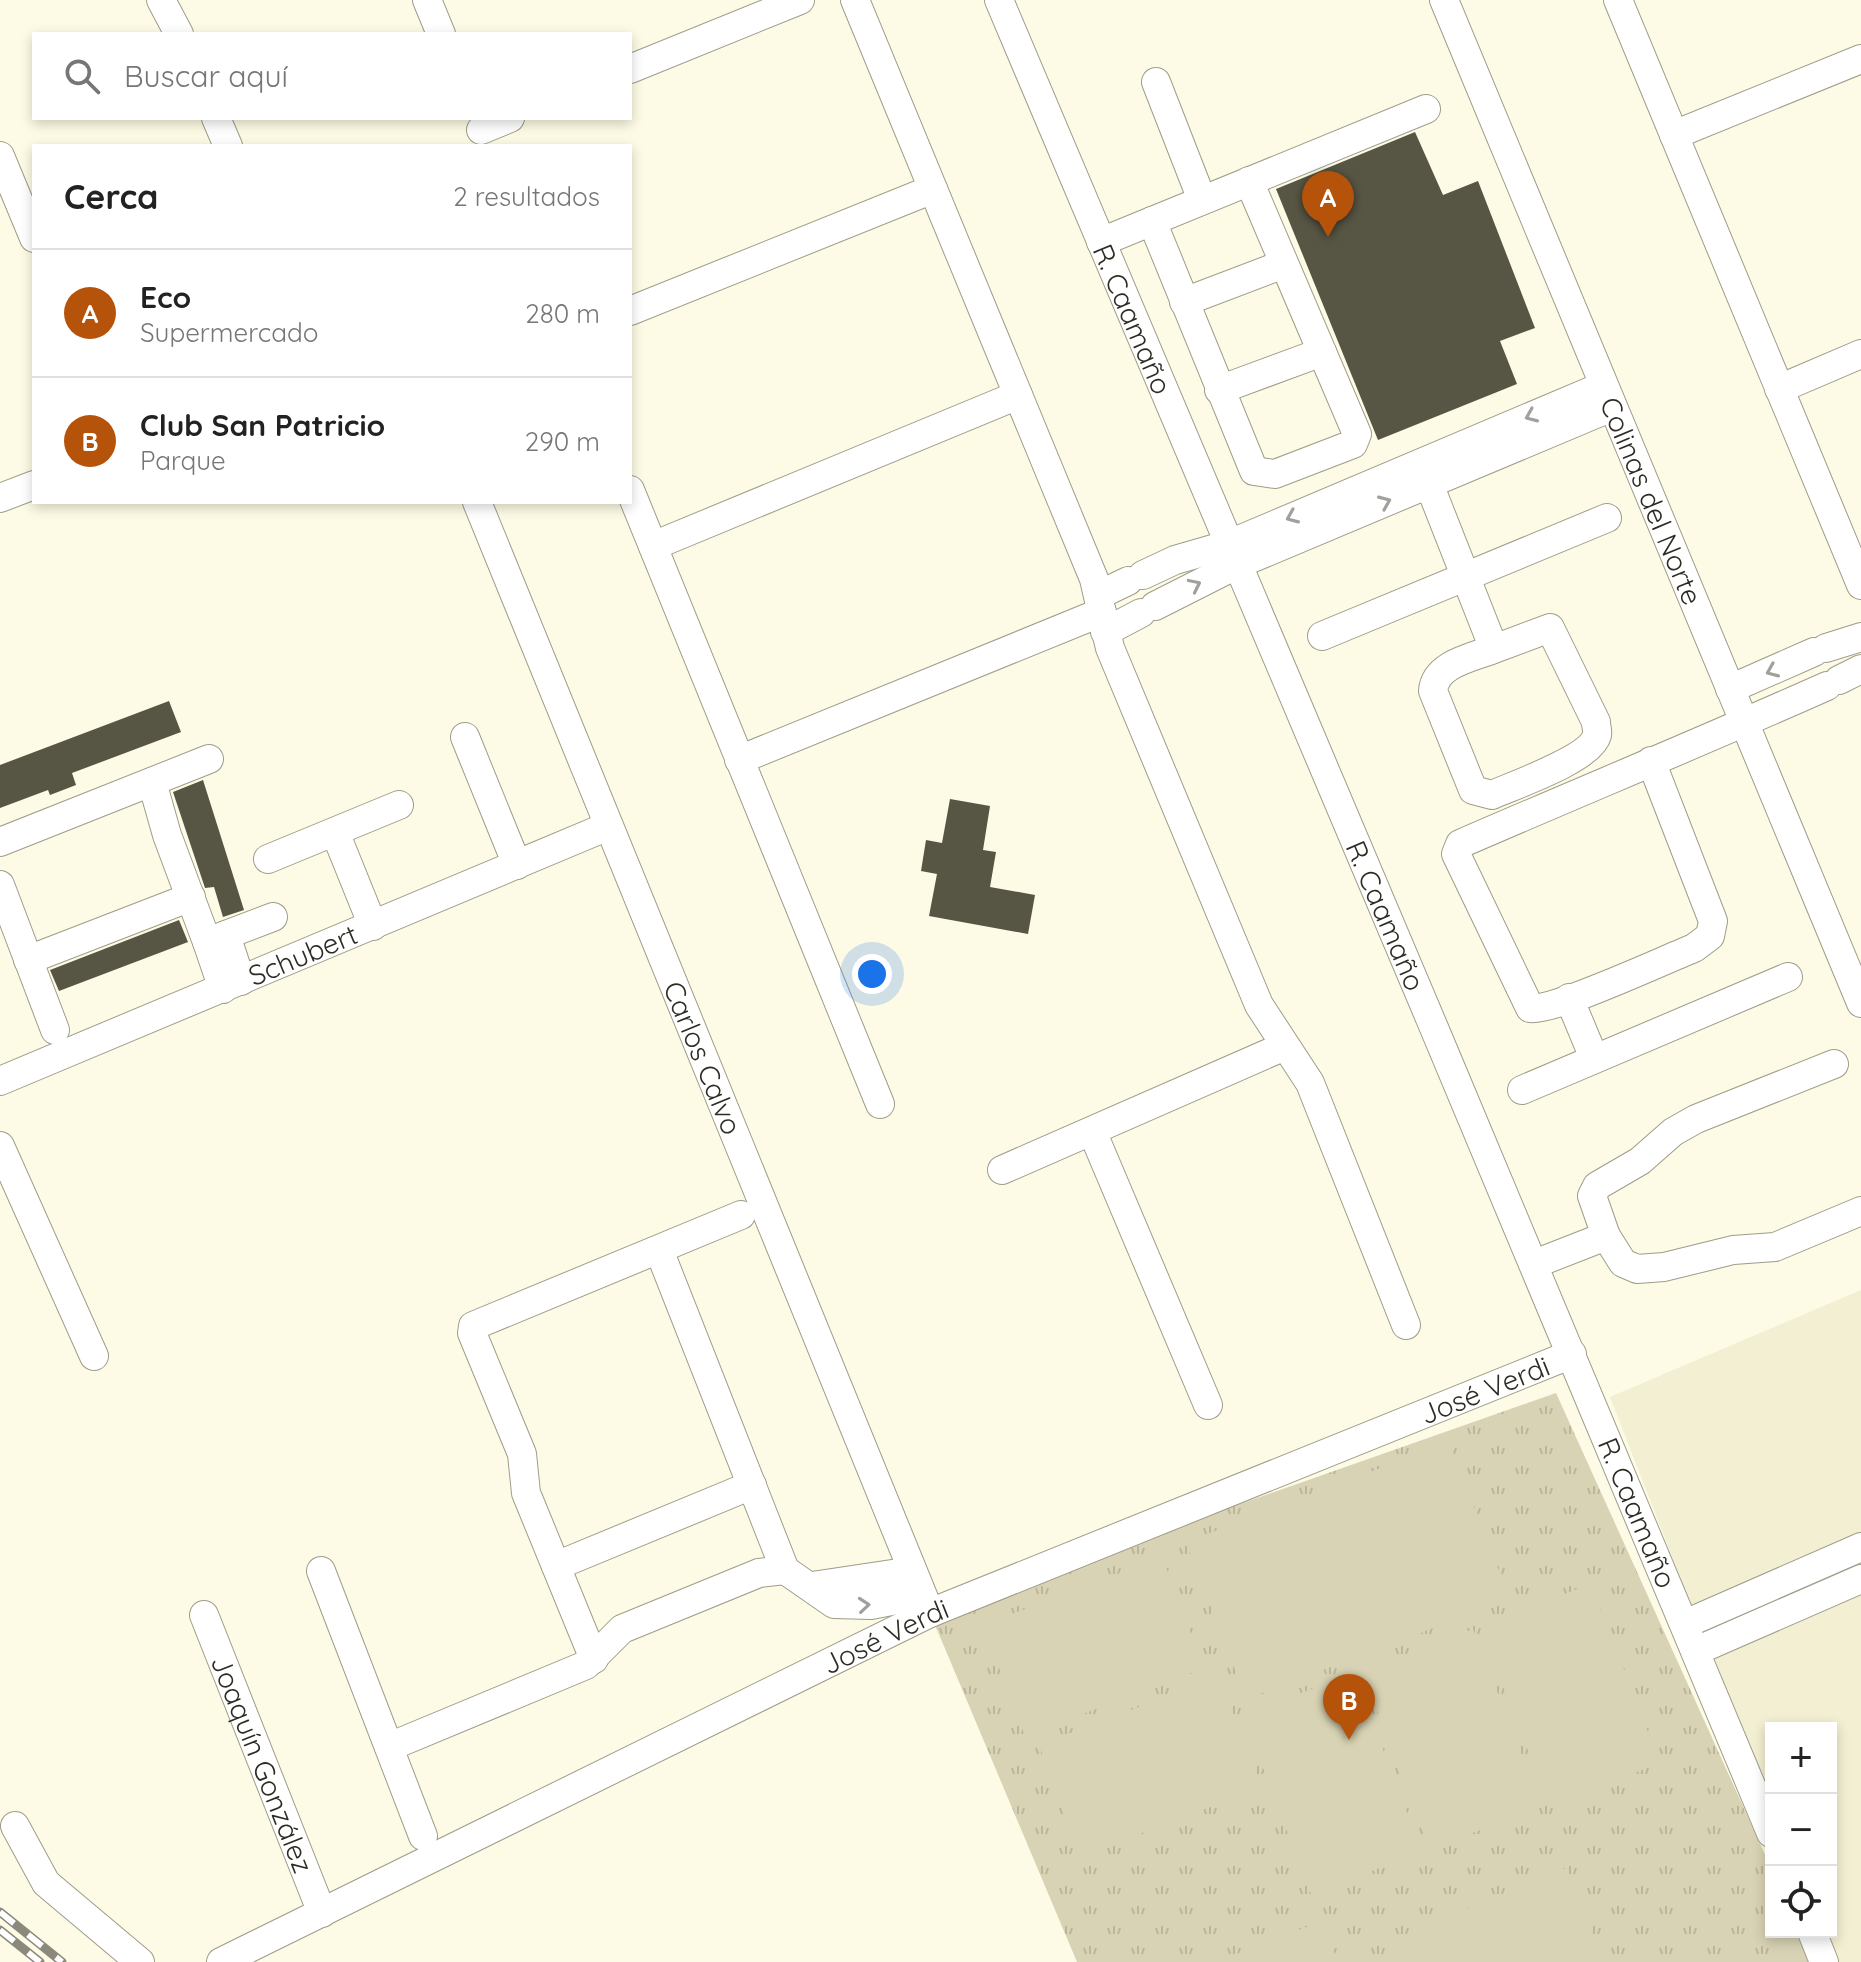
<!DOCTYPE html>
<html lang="es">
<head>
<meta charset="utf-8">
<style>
  :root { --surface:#fff; --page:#f2f2f2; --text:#222; --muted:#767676; --line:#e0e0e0; --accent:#b45309 }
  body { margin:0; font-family:Quicksand,sans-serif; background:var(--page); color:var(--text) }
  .controls { position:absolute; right:24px; bottom:24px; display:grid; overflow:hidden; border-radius:0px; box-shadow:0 4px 12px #0003 }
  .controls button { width:72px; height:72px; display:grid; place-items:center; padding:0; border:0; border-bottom:2px solid var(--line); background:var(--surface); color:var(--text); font:40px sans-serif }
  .you { position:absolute; left:872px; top:974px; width:28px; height:28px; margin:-20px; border:6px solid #fff; border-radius:50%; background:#1a73e8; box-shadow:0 0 0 12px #1a73e833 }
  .badge { display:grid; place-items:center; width:52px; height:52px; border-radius:50%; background:var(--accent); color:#fff; font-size:26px; font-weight:700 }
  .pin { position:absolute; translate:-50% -66px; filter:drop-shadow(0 2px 4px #0008) }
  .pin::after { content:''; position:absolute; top:42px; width:28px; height:24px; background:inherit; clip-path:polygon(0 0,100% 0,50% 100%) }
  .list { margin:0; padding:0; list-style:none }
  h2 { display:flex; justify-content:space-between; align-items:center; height:104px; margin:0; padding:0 32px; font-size:34px }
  h2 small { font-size:26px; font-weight:400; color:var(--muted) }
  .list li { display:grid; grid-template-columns:52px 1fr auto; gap:24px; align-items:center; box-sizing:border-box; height:128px; padding:0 32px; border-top:2px solid var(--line) }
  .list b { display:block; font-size:30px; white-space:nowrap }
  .list p { margin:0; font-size:26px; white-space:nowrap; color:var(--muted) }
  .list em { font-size:26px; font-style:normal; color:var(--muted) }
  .icon { flex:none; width:44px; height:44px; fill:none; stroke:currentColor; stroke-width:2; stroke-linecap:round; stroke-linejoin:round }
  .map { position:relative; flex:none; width:1861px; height:1962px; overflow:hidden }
  .search { position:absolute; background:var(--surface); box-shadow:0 4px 12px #0003; left:32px; top:32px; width:600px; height:88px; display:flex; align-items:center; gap:20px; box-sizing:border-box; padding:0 28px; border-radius:0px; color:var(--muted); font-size:30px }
  .panel { position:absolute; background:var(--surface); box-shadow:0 4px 12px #0003; left:32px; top:144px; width:600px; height:360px; border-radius:0px }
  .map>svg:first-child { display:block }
</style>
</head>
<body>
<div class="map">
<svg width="1861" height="1962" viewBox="0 0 1861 1962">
  <defs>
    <pattern id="park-tufts" width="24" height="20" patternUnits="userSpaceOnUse" patternTransform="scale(2)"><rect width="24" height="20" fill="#d8d3b4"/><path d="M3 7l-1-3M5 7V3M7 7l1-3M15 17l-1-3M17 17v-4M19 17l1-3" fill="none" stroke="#bab59b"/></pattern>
  </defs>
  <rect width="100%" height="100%" fill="#fdfae5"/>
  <polygon fill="#f3efd2" points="1861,1290 1861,1962 1830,1962 1818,1932 1831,1932 1831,1728 1771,1728 1771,1811 1610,1397"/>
  <polygon fill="url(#park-tufts)" points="1556,1393 1771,1868 1771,1932 1800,1932 1814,1962 1077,1962 930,1613"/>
  <g fill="#d8d3b4">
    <polygon points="1449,1442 1510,1599 1246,1699 1186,1542"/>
    <polygon points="1162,1557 1204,1668 1025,1736 983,1625"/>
    <polygon points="1591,1584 1660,1763 1549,1805 1480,1626"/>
    <polygon points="1473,1629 1542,1807 1430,1849 1362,1671"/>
    <polygon points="1354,1673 1422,1852 1311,1894 1243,1715"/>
    <polygon points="1218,1677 1261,1788 1081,1856 1039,1745"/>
    <polygon points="1566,1868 1605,1962 1410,1962 1399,1937"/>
    <polygon points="1322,1921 1338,1962 1216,1962"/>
  </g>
  <g fill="#575543">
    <polygon points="1415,132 1443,195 1478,181 1535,328 1500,341 1517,384 1378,440 1276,189"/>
    <polygon points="169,701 181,732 72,773 76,785 50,795 48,790 0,808 0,765"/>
    <polygon points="203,780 244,910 223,917 214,887 205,888 173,792"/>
    <polygon points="950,799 990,806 983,850 996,852 990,887 1035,895 1028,934 929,916 937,874 921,871 926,840 942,843"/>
    <polygon points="179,920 188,942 59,991 50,970"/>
  </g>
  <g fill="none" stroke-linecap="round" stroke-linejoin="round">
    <defs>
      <g id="minor">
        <polyline points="161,0 179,34"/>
        <polyline points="427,0 441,34"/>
        <polyline points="855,0 1094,579 1110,648 1259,1005 1310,1083 1406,1325"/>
        <path id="s1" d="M 999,0 C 1255,611 1519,1220 1771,1833"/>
        <path id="s2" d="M 1444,0 L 1861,1003"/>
        <polyline points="1618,0 1861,585"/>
        <polyline points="630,69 800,0"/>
        <polyline points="1156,82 1202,200"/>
        <polyline points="216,118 228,146"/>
        <polyline points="481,130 510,118"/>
        <polyline points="1674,135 1861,59"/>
        <polyline points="0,156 34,238"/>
        <polyline points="1152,221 1254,471 1275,474 1353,444 1357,434 1249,181"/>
        <polyline points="1101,242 1426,109"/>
        <polyline points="1184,302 1284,264"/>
        <polyline points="630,311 933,189"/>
        <polyline points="1779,389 1861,354"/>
        <polyline points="1219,390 1322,352"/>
        <path d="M 1429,484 L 1494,649 C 1471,658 1435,664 1433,691 L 1473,790 L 1492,795 C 1514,785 1591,759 1597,735 C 1598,731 1596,727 1596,722 L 1550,628 L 1494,649"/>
        <polyline points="630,490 880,1104"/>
        <polyline points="0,498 34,485"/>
        <path id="s3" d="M 477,502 L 930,1613"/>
        <polyline points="653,546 1018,395"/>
        <polyline points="1143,575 1175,560 1227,545 1603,386"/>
        <polyline points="1099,595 1128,581"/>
        <polyline points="1155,606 1236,565 1612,407"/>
        <polyline points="1105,632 1141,613"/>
        <polyline points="1322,636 1607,518"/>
        <polyline points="1826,648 1861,637"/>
        <polyline points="1839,680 1861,669"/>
        <polyline points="1730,689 1814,652"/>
        <polyline points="465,737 517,865"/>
        <polyline points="739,760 1102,612"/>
        <path d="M 1651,761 L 1713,921 L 1710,936 L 1694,948 C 1666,959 1553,1012 1530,1008 L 1456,854 L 1460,844 C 1582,791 1706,740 1827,686"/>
        <polyline points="152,782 167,835 207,942 273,917"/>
        <polyline points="335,832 373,926"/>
        <polyline points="0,842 209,759"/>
        <polyline points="268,859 399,805"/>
        <polyline points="0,885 55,1030"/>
        <polyline points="226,935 241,981"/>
        <polyline points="207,942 223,989"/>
        <polyline points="28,960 191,897"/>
        <polyline points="1569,998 1594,1058"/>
        <polyline points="1834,1064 1696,1119 1673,1132 1640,1161 1597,1186 1592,1196 1606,1236 1623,1263 1637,1269 1664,1267 1733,1250 1775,1247 1861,1211"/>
        <path id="s4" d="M 0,1081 L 606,827"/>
        <polyline points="1522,1090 1788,977"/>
        <polyline points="1092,1131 1208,1405"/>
        <polyline points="0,1146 94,1356"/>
        <polyline points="1002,1170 1285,1046"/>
        <polyline points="659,1250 785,1570"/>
        <polyline points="1537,1263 1606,1236"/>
        <polyline points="556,1566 752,1485"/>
        <polyline points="321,1571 423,1836"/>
        <polyline points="812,1586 912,1571"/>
        <path id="s5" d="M 204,1615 L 322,1913"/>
        <polyline points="1685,1624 1861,1547"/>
        <polyline points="1696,1651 1861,1579"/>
        <polyline points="594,1659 526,1493 522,1454 472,1333 473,1326 741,1215"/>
        <polyline points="389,1747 586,1665 622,1629 759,1573 785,1570 834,1604 871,1605 922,1595"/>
        <polyline points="15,1826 46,1883 140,1962"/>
        <polyline points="1812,1932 1824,1962"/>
        <path id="s6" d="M 221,1962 L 930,1613 L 1572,1354"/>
      </g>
    </defs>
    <use href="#minor" stroke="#9f9c89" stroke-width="30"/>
    <use href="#minor" stroke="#fff" stroke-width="28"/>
    <defs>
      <g id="rail">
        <polyline points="0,1912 62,1962"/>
        <polyline points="0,1930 40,1962"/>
      </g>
    </defs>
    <use href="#rail" stroke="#8b897b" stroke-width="9"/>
    <use href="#rail" stroke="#fff" stroke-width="6" stroke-dasharray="18" stroke-linecap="butt"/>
  </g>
  <defs><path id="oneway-chevron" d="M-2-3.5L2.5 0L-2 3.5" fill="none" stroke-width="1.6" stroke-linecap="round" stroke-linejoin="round" transform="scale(2)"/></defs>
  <g stroke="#a0a09c">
    <use href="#oneway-chevron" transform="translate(1531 416) rotate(157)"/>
    <use href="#oneway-chevron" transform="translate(1385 502) rotate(-23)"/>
    <use href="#oneway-chevron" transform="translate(1292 517) rotate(157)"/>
    <use href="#oneway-chevron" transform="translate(1195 585) rotate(-26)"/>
    <use href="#oneway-chevron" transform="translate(1772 671) rotate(157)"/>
    <use href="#oneway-chevron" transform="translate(864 1605) rotate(-5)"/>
  </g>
  <g text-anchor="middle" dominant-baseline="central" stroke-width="8" stroke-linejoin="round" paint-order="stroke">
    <g font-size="28" fill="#2d2c24" stroke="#fff">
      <text stroke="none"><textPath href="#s1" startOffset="346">R. Caamaño</textPath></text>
      <text stroke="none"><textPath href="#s2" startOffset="542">Colinas del Norte</textPath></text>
      <text stroke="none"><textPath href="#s1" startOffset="994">R. Caamaño</textPath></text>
      <text stroke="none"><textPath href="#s4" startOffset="328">Schubert</textPath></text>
      <text stroke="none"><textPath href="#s3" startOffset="600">Carlos Calvo</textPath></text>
      <text stroke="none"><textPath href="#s6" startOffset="1388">José Verdi</textPath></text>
      <text stroke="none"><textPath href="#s1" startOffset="1642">R. Caamaño</textPath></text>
      <text stroke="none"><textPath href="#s6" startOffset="740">José Verdi</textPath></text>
      <text stroke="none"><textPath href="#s5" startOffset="160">Joaquín González</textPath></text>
    </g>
  </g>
</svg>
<div class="controls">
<button>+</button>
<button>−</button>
<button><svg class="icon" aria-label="locate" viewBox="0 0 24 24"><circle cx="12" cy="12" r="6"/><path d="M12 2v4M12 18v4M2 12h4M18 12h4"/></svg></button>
</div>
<div class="you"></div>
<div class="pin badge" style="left:1328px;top:237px">A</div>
<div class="pin badge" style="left:1349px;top:1740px">B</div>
<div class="search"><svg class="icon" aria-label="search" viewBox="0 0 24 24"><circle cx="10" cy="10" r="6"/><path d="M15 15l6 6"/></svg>Buscar aquí</div>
<section class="panel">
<h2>Cerca<small>2 resultados</small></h2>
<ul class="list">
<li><span class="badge">A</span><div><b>Eco</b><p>Supermercado</p></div><em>280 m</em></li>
<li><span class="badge">B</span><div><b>Club San Patricio</b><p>Parque</p></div><em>290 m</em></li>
</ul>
</section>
</div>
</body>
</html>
